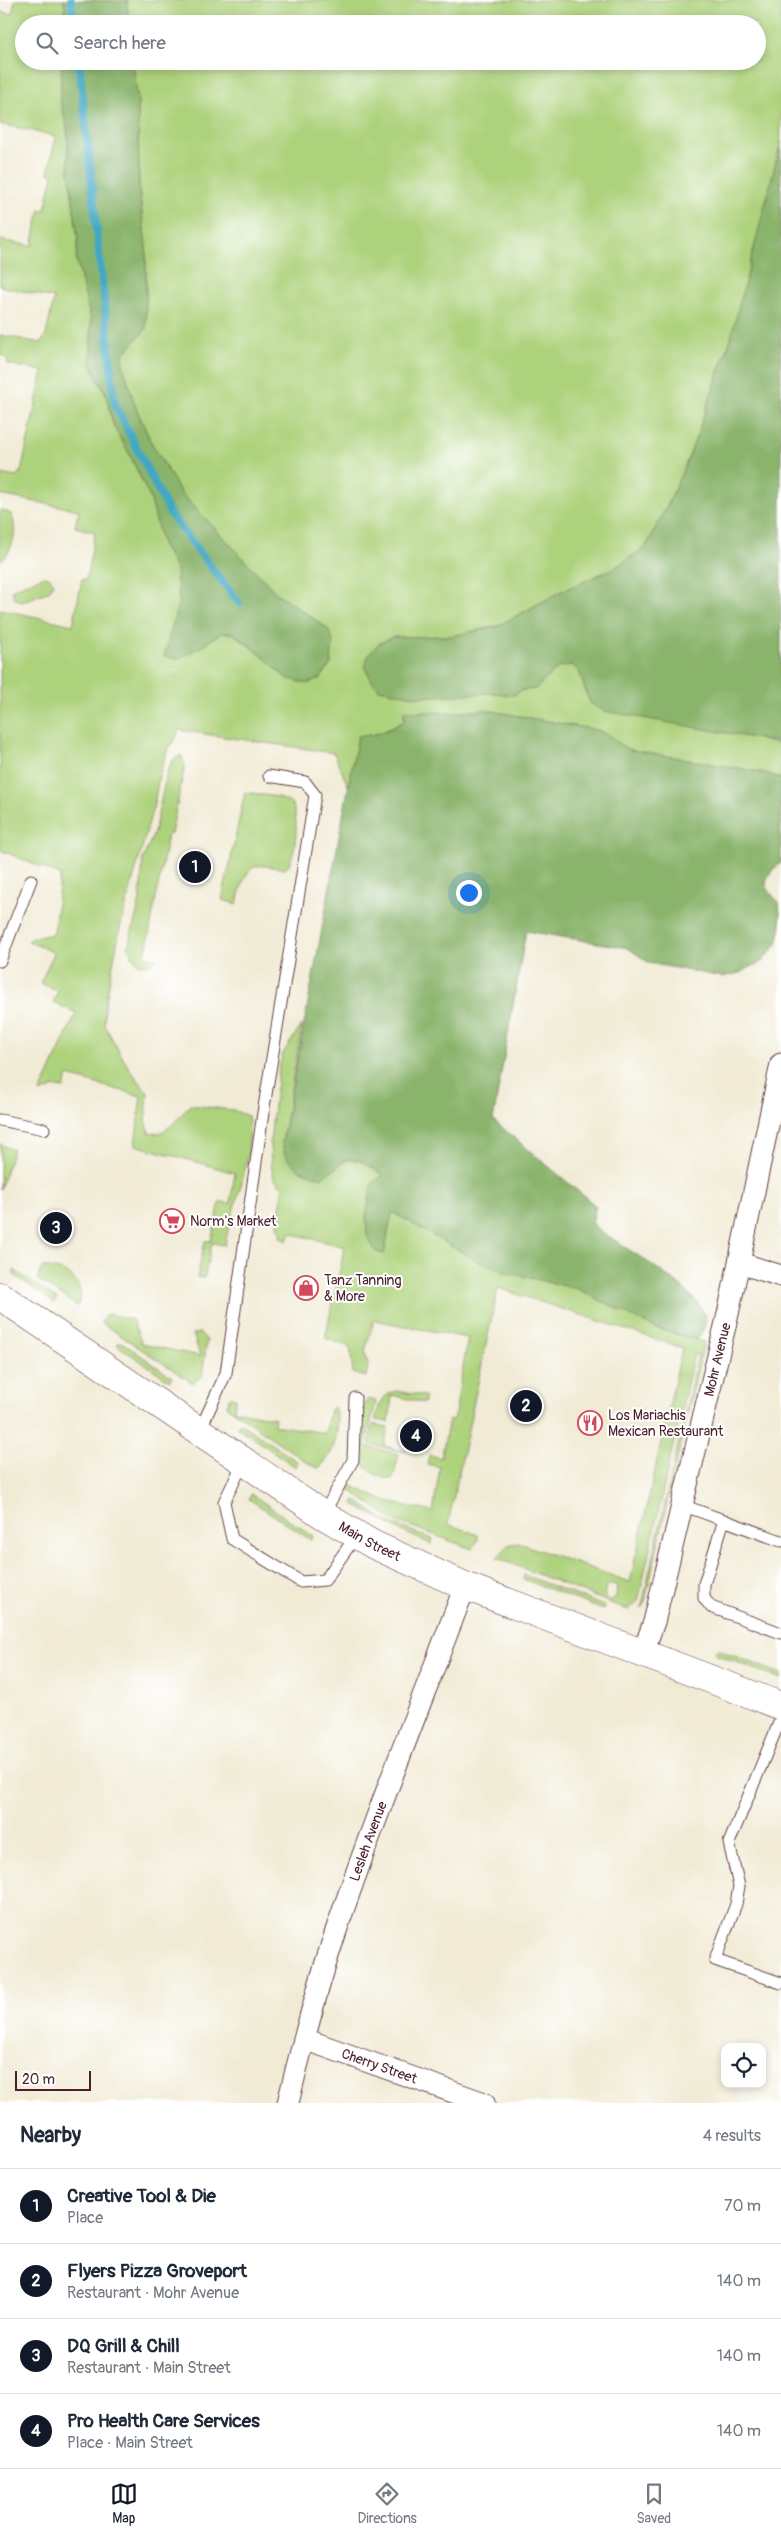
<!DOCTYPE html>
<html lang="en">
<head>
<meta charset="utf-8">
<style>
  :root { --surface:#fff; --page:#f2f2f3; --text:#1f2937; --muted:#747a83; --line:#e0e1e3; --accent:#111827 }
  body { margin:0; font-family:Pangolin,sans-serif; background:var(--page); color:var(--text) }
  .controls { position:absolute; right:15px; bottom:15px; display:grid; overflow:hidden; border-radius:10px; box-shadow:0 2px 8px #0003 }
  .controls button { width:45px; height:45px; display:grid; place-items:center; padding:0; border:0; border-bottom:1px solid var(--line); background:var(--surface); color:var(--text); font:25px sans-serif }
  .scale { position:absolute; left:15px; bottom:12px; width:76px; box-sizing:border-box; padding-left:5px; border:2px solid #4a1f2b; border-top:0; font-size:14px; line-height:18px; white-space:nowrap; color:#4a1f2b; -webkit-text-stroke:4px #fff; paint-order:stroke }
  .you { position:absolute; left:468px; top:892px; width:18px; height:18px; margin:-12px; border:4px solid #fff; border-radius:50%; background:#1a73e8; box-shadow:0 0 0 8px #1a73e833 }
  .badge { display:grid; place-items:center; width:32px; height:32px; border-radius:50%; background:var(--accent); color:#fff; font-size:16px; font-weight:700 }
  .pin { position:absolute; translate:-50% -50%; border:2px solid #fff; box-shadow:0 1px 5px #0006 }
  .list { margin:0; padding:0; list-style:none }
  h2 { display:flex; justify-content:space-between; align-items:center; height:65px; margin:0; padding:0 20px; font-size:21px }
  h2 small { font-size:16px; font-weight:400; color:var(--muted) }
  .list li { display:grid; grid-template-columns:32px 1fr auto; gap:15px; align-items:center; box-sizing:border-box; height:75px; padding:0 20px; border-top:1px solid var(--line) }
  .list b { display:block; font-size:19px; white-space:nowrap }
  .list p { margin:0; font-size:16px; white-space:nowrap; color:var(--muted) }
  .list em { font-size:16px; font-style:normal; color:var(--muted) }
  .icon { flex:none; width:28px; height:28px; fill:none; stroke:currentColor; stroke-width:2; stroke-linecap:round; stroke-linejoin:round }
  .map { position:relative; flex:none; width:781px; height:2103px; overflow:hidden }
  .search { position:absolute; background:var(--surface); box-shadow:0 2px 8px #0003; left:15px; right:15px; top:15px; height:55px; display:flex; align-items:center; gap:12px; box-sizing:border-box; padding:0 18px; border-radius:28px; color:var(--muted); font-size:19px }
  .sheet { height:365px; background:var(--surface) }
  nav { display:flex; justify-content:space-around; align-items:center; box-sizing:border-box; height:70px; border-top:1px solid var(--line); background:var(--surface); font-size:14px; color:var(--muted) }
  nav a { display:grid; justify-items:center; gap:2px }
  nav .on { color:var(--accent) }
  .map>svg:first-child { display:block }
</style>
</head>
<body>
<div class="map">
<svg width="781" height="2103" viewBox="0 0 781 2103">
  <rect width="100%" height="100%" fill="#fff"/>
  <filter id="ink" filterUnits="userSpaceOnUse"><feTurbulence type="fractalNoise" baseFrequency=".02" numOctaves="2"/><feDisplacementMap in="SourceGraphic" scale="10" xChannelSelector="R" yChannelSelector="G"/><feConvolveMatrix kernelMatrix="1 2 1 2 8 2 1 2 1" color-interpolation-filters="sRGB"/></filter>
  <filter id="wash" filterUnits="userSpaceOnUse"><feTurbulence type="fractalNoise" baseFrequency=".0096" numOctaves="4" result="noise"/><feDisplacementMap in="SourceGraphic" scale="20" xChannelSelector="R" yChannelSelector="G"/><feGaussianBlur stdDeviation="1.12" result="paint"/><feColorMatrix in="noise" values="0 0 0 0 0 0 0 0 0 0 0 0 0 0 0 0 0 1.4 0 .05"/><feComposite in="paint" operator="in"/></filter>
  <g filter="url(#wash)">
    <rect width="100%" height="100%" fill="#f1ebd5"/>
    <g fill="#add27c" stroke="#7c7854" fill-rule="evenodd">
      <path d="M 15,0 L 64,0 L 66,24 L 24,24 L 24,61 L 62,61 L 60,100 L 67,127 L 69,171 L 78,241 L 76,258 L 91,320 L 91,362 L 97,379 L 105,391 L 114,427 L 129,453 L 151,500 L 162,544 L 176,569 L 179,601 L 201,647 L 221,633 L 232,633 L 270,662 L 327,628 L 275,592 L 181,493 L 151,442 L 136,408 L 123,366 L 123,354 L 146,329 L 146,246 L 139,189 L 138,102 L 133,61 L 757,61 L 757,24 L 129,24 L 127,0 L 781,0 L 781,142 L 744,292 L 730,341 L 691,452 L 666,508 L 645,548 L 614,568 L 560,592 L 498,626 L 451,636 L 392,637 L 378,645 L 368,656 L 365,667 L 373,683 L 379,689 L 418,696 L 493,693 L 514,695 L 523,690 L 535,689 L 559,667 L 572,665 L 580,673 L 587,696 L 781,745 L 781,779 L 766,773 L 631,750 C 617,746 614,736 597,730 L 486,710 L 452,713 L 404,711 L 404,721 C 388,730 376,736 358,736 L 348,786 L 334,753 L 178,730 L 177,736 L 167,751 L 159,776 L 154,804 L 120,928 L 105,1005 L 104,1024 L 128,1067 L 148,1093 L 146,1119 L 149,1133 C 167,1137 178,1117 190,1105 L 233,1110 L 248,1116 C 256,1158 232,1204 225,1245 L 212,1243 L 204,1278 L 197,1277 L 205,1241 L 211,1241 L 220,1201 L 230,1204 L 235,1173 L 135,1145 L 141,1096 L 68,1076 L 64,1088 L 55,1087 L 40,1093 L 76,1013 L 53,1002 L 58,991 L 40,983 L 54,953 L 28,941 L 32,938 L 54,934 L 60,875 L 0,850 L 0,609 L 73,625 L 82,579 L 86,580 L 95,532 L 75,527 L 79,510 L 0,495 L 0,474 L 17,477 L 19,472 L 21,472 L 43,371 L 8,364 L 7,358 L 0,355 L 0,335 L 41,343 L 46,335 L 54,298 L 0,286 L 0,240 L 32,246 L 40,209 L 45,210 L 53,175 L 48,173 L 56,136 L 0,124 L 0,12 L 12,14 Z"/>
      <path d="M 0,509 L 11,514 C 18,529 14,551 0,561 Z"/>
      <polygon points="44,576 49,577 54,583 49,591 22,602 14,598 12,590 15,588"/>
      <path d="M 181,755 L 185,765 L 171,834 L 168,834 L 145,956 L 156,959 C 144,972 132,961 128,947 L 140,900 L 143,858 L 154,833 L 167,772 L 172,761 Z"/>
      <path d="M 245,792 L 278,797 L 292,804 C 299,818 297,859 285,869 C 277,868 266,865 257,866 C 245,868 239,894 237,904 L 222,900 Z"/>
      <path d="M 302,1025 L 282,1142 L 285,1156 L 333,1171 C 351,1150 365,1162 383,1175 L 372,1184 L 366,1217 L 375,1251 L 384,1254 L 392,1212 L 481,1263 L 501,1271 L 578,1289 L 655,1328 L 704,1342 L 645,1602 L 641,1609 L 698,1355 L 694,1354 L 638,1602 L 628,1610 L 497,1558 L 508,1545 L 519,1543 L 630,1582 L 682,1348 L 498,1288 L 448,1524 L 478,1535 L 478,1540 L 472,1549 L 391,1519 L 343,1485 L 348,1484 L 384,1501 L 433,1512 L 440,1467 L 427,1464 L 429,1455 L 441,1458 L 449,1420 L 454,1420 L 468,1338 L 374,1320 L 365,1351 L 368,1365 L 366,1377 L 353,1373 L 350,1347 L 325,1338 L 345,1247 L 290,1233 L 287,1241 L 281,1238 L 278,1224 L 283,1187 L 274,1179 L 271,1165 L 270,1146 L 272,1122 L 278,1072 L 283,1053 ZM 613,1584 L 617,1586 L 616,1597 L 609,1601 C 603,1598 604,1592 607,1586 Z"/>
      <polygon points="0,1144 13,1150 0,1189"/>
      <path d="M 42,1267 C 49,1268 59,1269 65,1272 C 77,1278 86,1295 77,1306 L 37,1279 Z"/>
      <polygon points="14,1270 57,1299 54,1303 14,1275"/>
      <polygon points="107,1314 132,1319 142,1344 200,1356 193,1334 200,1333 207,1340 202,1376 193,1383 106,1326 101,1322"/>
      <polygon points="120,1341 172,1377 170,1381 117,1345"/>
      <path d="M 396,1391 L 425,1396 L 424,1403 L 392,1395 L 389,1422 L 375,1420 C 379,1406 381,1395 396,1391 Z"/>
      <path d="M 230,1397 L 236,1398 L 234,1410 L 275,1418 L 274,1425 L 325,1433 L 330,1410 L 334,1407 C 342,1424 335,1458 318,1468 L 308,1463 L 226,1406 Z"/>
      <path d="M 368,1399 L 376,1401 L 365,1446 L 399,1454 L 393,1479 C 381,1480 365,1469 359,1459 L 362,1408 Z"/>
      <polygon points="240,1423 298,1462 296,1467 237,1427"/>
      <polygon points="373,1424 388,1427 384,1446 406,1452 369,1444"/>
      <polygon points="251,1494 313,1536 311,1540 249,1499"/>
      <polygon points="355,1500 386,1521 433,1539 431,1544 399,1530 353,1504"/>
      <polygon points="524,1575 604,1606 603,1610 523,1579"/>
      <polygon points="717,1649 781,1674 781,1679 715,1654"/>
    </g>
    <g fill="#8ab46c" stroke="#6a6a4c">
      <polygon points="64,0 127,0 129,24 66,24"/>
      <polygon points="62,61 133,61 138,102 139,189 146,246 146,329 123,354 123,366 136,408 151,442 181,493 275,592 327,628 333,640 331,664 320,679 307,684 286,678 256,650 232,633 221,633 201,647 178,659 164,656 179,601 176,569 162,544 151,500 129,453 114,427 105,391 97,379 91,362 91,320 76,258 78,240 69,171 67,127 60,100"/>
      <polygon points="781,142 781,743 604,711 590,703 580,673 572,665 559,667 535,689 523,690 514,695 493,693 418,697 379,689 373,683 365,667 368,656 378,644 392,637 451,636 498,626 560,592 614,568 645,548 666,508 691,452 730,341"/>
      <path d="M 486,710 L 597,730 C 615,736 617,745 631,750 L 766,773 L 781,779 L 781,863 C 763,878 761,885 779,902 L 781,927 L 777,944 L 763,961 L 739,973 L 722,977 L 649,963 L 628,948 L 526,931 L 493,1120 L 596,1206 L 592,1222 L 596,1227 C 624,1249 688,1282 704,1313 C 709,1322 702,1332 697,1340 L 655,1328 L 578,1289 L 501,1271 L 481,1263 L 392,1212 L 384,1254 L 375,1251 L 367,1236 L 366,1217 L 372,1184 L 383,1175 L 361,1161 L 348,1159 L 321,1178 L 298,1169 L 285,1156 L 282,1142 L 358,736 C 376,736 388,731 404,721 L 404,711 L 452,713 Z"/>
    </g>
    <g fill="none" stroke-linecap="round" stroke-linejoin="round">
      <g stroke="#42a7c2" stroke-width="8">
        <polyline points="71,0 74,24"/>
        <polyline points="79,61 115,405 170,514 239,603"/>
      </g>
    </g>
  </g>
  <g filter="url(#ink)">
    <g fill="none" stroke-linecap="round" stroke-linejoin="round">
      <defs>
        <g id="service">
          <polyline points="0,961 31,880"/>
          <polyline points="0,1120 44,1129"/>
          <polyline points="200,1430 226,1373 263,1113 315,795 305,782 269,776"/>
          <polyline points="244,1461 224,1502 232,1539 301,1582 325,1580 356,1536"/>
          <polyline points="682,1505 781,1541"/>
          <polyline points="323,1515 353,1460 355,1398"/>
          <polyline points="724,1520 704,1584 704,1598 711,1607 781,1633"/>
          <polyline points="781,1718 729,1843 739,1886 736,1904 715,1960 781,1983"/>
        </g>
        <g id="minor">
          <polyline points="740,1263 781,1276"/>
          <path id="s1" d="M 643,1652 L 654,1622 L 728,1314 L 781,1064"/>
          <path id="s2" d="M 304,2039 L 484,2103"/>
          <path id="s3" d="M 288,2103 C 302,2045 317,1988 336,1931 C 375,1815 422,1701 465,1586"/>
        </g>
        <g id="primary">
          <path id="s4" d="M 0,1296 L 323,1515 L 374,1545 L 465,1586 L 781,1706"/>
        </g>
      </defs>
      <use href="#service" stroke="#633e44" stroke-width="13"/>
      <use href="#minor" stroke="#633e44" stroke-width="23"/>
      <use href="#primary" stroke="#633e44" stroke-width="29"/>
      <use href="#service" stroke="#fff" stroke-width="11"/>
      <use href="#minor" stroke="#fff" stroke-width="21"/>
      <use href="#primary" stroke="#fff" stroke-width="28"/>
    </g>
  </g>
  <defs>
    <symbol id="supermarket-ring" viewBox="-11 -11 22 22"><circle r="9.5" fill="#fff" stroke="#d1495b" stroke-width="1.5"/><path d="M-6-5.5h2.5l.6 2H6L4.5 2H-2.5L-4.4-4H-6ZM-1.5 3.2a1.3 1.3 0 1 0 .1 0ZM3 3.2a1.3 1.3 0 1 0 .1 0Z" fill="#d1495b"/></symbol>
    <symbol id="shop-ring" viewBox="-11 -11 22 22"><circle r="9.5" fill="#fff" stroke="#d1495b" stroke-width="1.5"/><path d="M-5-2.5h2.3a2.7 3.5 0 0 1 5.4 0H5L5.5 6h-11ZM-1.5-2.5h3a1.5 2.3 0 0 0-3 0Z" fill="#d1495b"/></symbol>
    <symbol id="restaurant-ring" viewBox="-11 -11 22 22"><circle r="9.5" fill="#fff" stroke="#d1495b" stroke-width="1.5"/><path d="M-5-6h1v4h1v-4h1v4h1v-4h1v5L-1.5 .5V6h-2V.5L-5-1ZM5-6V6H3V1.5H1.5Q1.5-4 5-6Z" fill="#d1495b"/></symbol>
  </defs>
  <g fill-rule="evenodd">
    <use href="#supermarket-ring" x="158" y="1207" width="28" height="28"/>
    <use href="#shop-ring" x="292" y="1274" width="28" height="28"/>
    <use href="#restaurant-ring" x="576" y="1409" width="28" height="28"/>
  </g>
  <g text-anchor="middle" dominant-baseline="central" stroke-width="4" stroke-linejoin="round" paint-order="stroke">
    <g font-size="14" fill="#4a1f2b" stroke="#fff" text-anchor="start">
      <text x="190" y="1221">Norm's Market</text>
      <text x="324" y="1280">Tanz Tanning<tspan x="324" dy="16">&amp; More</tspan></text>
      <text x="608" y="1415">Los Mariachis<tspan x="608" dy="16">Mexican Restaurant</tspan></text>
    </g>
    <g font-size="14" fill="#4a1f2b" stroke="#fff">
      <text stroke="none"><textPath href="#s1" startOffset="302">Mohr Avenue</textPath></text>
      <text stroke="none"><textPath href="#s4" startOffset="444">Main Street</textPath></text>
      <text stroke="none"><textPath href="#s3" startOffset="274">Lesleh Avenue</textPath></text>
      <text stroke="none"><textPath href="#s2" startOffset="80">Cherry Street</textPath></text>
    </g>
  </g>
</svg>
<div class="controls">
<button><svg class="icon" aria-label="locate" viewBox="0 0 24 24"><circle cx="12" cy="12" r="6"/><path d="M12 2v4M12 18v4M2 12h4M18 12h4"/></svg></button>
</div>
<div class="scale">20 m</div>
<div class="you"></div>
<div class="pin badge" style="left:195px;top:867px">1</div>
<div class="pin badge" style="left:526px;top:1406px">2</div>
<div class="pin badge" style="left:56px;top:1228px">3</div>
<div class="pin badge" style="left:416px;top:1436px">4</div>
<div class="search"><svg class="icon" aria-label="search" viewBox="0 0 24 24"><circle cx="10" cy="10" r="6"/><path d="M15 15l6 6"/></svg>Search here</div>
</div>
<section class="sheet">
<h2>Nearby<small>4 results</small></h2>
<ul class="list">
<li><span class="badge">1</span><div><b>Creative Tool &amp; Die</b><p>Place</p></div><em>70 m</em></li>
<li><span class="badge">2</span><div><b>Flyers Pizza Groveport</b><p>Restaurant · Mohr Avenue</p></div><em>140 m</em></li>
<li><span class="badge">3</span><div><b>DQ Grill &amp; Chill</b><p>Restaurant · Main Street</p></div><em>140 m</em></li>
<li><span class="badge">4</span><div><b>Pro Health Care Services</b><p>Place · Main Street</p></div><em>140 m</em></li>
</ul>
</section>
<nav>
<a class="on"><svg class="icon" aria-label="map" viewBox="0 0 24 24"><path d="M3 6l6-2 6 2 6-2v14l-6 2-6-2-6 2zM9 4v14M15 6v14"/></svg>Map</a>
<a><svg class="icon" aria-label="directions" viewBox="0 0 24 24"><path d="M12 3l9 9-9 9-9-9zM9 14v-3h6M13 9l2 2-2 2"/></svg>Directions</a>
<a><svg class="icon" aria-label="saved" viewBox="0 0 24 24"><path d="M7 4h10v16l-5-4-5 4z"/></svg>Saved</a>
</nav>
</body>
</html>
